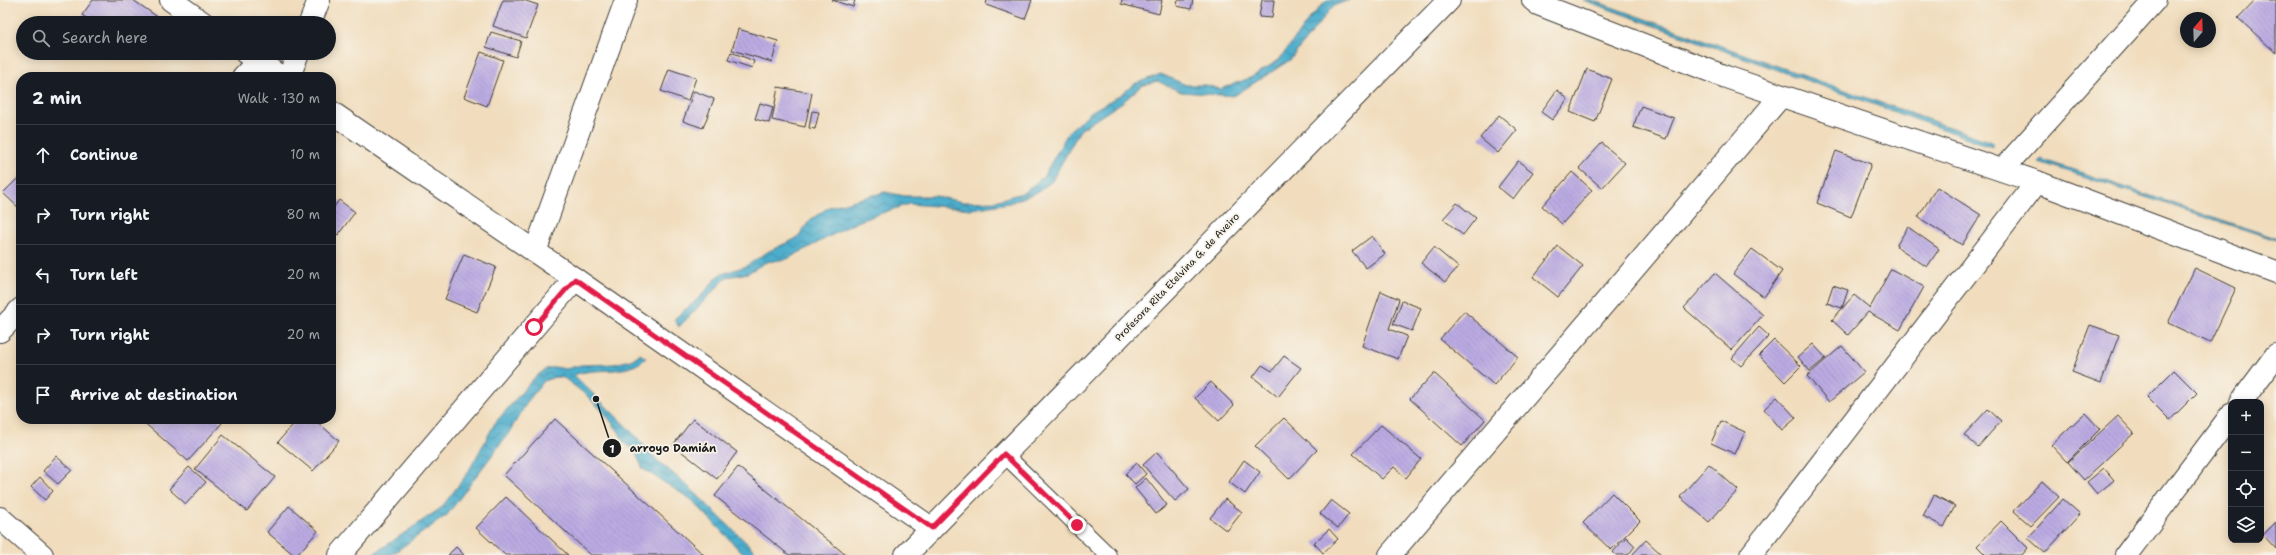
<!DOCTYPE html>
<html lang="en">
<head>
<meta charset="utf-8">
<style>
  :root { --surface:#171b24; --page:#242831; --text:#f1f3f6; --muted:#9ea1a6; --line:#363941 }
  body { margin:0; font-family:"Shantell Sans",sans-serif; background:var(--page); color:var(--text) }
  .controls { position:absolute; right:12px; bottom:12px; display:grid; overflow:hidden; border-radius:8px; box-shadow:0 2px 10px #0003 }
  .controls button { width:36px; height:36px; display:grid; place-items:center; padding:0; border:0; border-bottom:1px solid var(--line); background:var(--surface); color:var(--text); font:20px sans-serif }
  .compass { position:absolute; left:2180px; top:12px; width:36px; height:36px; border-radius:50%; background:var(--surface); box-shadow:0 2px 10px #0003; rotate:19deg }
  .stop { position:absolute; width:12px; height:12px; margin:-9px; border:3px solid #e11d48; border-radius:50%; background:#fff }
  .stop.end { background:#e11d48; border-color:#fff; box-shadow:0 1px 4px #0008 }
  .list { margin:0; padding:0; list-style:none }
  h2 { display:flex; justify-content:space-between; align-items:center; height:52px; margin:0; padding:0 16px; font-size:17px }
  h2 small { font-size:13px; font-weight:400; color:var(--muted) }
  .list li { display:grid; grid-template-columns:26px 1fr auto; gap:12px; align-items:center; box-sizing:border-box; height:60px; padding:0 16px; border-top:1px solid var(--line) }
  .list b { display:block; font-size:15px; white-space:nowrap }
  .list em { font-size:13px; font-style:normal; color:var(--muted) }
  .icon { flex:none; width:22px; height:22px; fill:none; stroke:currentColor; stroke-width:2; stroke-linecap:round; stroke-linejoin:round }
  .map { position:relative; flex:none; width:2276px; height:555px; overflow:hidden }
  .search { position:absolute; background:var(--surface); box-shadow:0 2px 10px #0003; left:16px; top:16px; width:320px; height:44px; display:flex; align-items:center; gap:10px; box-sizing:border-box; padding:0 14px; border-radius:22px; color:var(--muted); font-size:15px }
  .panel { position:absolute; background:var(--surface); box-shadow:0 2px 10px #0003; left:16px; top:72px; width:320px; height:352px; border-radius:16px }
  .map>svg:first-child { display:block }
</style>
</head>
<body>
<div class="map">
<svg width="2276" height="555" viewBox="0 0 2276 555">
  <defs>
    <pattern id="water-waves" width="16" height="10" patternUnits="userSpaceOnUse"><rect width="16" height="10" fill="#4dadcc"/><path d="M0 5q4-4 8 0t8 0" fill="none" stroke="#3f8ca5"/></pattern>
    <pattern id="building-back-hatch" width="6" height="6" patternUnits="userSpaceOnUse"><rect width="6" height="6" fill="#baaae2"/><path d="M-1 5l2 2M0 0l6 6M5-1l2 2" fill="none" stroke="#9f92c1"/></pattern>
  </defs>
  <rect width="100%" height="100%" fill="#f7f3e8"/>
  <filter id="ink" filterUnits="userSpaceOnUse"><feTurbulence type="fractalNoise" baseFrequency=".025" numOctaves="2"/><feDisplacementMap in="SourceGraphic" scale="8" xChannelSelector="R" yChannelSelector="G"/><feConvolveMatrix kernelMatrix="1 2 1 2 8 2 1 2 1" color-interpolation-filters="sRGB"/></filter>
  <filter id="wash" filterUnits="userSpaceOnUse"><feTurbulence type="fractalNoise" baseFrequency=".012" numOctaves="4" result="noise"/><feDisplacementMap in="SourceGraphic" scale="16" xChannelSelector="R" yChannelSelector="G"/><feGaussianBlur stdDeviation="0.9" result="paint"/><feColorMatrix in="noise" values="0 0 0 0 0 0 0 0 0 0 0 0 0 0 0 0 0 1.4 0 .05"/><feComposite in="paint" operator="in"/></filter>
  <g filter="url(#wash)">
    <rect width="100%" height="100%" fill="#f1ddbd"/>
    <g fill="url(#water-waves)" stroke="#346474">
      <polygon points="1327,0 1350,0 1333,6 1290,60 1234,96 1181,92 1157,81 1141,86 1124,101 1080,130 1052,181 1038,192 1009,203 972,209 909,204 879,214 857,222 787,259 766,262 748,273 727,277 679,327 674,319 699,298 719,275 746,266 769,251 797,238 810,220 829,207 885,192 905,196 935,196 963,202 995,201 1025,192 1043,177 1069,131 1092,111 1122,94 1134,84 1161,74 1186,85 1206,85 1220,89 1250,78 1279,60 1310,18"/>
      <polygon points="1583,0 1592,0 1994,143 1992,147"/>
      <polygon points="2041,159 2276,238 2276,240 2039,162"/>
      <path d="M 640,354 L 646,358 C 626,377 597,366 574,375 L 632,432 L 658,461 L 687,485 L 759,555 L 744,555 L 692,500 L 643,469 L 634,450 L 624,443 L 619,432 L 605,414 L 585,394 L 564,378 L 555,377 L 544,381 L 528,401 L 508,434 L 447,515 L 391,555 L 372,555 L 441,508 L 467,474 L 495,423 L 534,378 L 546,369 L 555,367 L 566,369 L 581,365 L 614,364 L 631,360 Z"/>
    </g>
    <g id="blocks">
      <g fill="url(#building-back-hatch)">
        <polygon points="93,0 133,0 165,22 93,23 82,15"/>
        <polygon points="503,0 523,0 538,5 526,38 493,26"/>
        <polygon points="832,0 855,0 853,7"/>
        <polygon points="987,0 1032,0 1025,19 986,5"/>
        <polygon points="1122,0 1162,0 1159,14 1121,4"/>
        <polygon points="1178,0 1193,0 1191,9 1177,6"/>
        <polygon points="1262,0 1274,0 1272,18 1259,17"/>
        <polygon points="2255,0 2276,0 2276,53 2238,18"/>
        <polygon points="738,29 778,41 772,62 732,50"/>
        <polygon points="491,32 521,41 516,57 486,47"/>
        <polygon points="481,52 503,60 487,106 464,97"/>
        <polygon points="731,52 754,61 752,68 728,60"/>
        <polygon points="669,69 696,78 688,101 661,91"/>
        <polygon points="1587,69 1612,79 1595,122 1570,112"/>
        <polygon points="778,87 812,93 805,127 772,120"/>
        <polygon points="1557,90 1568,99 1552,120 1541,112"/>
        <polygon points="694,91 714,99 703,128 683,121"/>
        <polygon points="760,103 773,107 769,123 755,119"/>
        <polygon points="1641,106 1674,118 1666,139 1633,127"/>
        <polygon points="812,111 819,112 815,129 809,128"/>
        <polygon points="1499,115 1517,130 1498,153 1480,138"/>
        <polygon points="1602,143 1625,163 1602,188 1579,168"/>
        <polygon points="1836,151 1871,164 1851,217 1817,203"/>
        <polygon points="1518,161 1533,172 1513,199 1498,187"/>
        <polygon points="1572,172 1592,190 1562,224 1542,206"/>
        <polygon points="18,178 21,181 21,210 3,193"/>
        <polygon points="1937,187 1981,215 1962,245 1918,217"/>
        <polygon points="339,200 355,212 338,235 331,230 331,211"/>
        <polygon points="1457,203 1476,218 1463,235 1443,219"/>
        <polygon points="1908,227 1939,249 1927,267 1896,246"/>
        <polygon points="1372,236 1385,254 1366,268 1352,251"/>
        <polygon points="1558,246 1583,266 1558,297 1533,277"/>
        <polygon points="1434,247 1458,267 1445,282 1421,263"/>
        <polygon points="1752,249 1782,271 1764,297 1733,274"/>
        <polygon points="464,254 496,267 477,312 445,299"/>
        <polygon points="2195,268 2236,288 2210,343 2168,323"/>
        <polygon points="1891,269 1924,287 1900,330 1868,312 1848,335 1832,320 1854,295 1870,308"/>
        <polygon points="1715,273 1763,315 1732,350 1684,308"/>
        <polygon points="1833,285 1848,290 1842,308 1827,303"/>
        <polygon points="1381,291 1399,299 1389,329 1407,336 1398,359 1362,346"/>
        <polygon points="1402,301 1421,308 1412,331 1393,324"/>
        <polygon points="1464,311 1518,357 1494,385 1440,339"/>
        <polygon points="2090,325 2119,335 2101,383 2072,372"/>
        <polygon points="1759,327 1769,336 1741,366 1732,358"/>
        <polygon points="1774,340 1801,366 1785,382 1759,355"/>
        <polygon points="1813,344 1826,358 1810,371 1798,357"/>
        <polygon points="1842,346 1864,372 1829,402 1807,376"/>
        <polygon points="1284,356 1301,368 1278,397 1253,377 1262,365 1272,371"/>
        <polygon points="2174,370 2197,393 2170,420 2147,397"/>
        <polygon points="1434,373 1485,420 1462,446 1410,399"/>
        <polygon points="1211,382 1234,405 1219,421 1195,398"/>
        <polygon points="1777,397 1796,418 1782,430 1764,409"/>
        <polygon points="1988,409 2001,421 1978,447 1964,435"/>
        <polygon points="2085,413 2100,429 2067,462 2051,445"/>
        <polygon points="2118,416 2134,433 2084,480 2068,462"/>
        <polygon points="1284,418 1317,450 1289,479 1255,446"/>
        <polygon points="140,419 218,419 222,423 188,461"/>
        <polygon points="298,419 314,419 339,441 313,471 278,442"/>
        <polygon points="555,419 704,555 591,555 504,475"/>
        <polygon points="693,419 737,452 717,479 673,445"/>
        <polygon points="1721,421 1745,432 1735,454 1711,443"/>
        <polygon points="1381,425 1421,459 1406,478 1394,467 1382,479 1353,454"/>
        <polygon points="223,435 275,477 247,511 195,469"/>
        <polygon points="1157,452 1189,489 1175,501 1143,465"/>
        <polygon points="56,456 72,470 58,484 43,471"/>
        <polygon points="1244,460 1260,472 1245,494 1229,482"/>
        <polygon points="1137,463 1146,474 1135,484 1125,474"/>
        <polygon points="1709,464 1738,490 1709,522 1680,497"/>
        <polygon points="189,467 206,482 186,504 169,489"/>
        <polygon points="738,467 846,555 789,555 715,496"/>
        <polygon points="2104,468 2114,480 2097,494 2087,482"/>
        <polygon points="40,477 53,491 45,500 31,487"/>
        <polygon points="1146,478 1167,505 1156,514 1135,488"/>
        <polygon points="2042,481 2059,497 2031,526 2014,511"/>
        <polygon points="1612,493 1640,521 1611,550 1583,523"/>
        <polygon points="1934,495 1955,506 1944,527 1923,516"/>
        <polygon points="506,497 568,555 505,555 476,528"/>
        <polygon points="1225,499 1242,512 1227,531 1210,518"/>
        <polygon points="2063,499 2080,514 2045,553 2028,538"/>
        <polygon points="1331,500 1349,514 1338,528 1320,514"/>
        <polygon points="289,506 318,531 297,555 294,555 267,532"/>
        <polygon points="2001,521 2028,548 2022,555 1986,555 1977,546"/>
        <polygon points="2276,522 2276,549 2263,535"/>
        <polygon points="1329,529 1338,539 1323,553 1314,543"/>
        <polygon points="1626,537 1635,546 1628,555 1616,555 1613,552"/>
        <polygon points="1646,540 1661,554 1660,555 1632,555"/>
        <polygon points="456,547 464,555 448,555"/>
      </g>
    </g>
  </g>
  <g filter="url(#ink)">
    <use href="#blocks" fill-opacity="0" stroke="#3c3934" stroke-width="1"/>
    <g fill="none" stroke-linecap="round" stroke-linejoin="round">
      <defs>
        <polyline id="lane" points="1004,454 1108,555"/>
        <g id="street">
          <polyline points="171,0 203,23"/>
          <polyline points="1533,0 1538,4 1726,77 2037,182 2276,272"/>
          <polyline points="310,23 319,0"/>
          <polyline points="246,53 281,77"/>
          <polyline points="243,77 258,61"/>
          <polyline points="289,77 298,53"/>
          <polyline points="331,112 575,279 931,528"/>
          <polyline points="2002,170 2155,0"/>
          <polyline points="535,252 626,0"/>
          <polyline points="0,331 21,309"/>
          <polyline points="2241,402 2276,355"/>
          <polyline points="0,518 42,555"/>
          <polyline points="340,555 575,279"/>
          <polyline points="1390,555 1781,96"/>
          <polyline points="1751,555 2037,182"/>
          <polyline points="2126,555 2231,415"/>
        </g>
        <polyline id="secondary" points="906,555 1449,0"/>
      </defs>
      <use href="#lane" stroke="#3c3934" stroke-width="18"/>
      <use href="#street" stroke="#3c3934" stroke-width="24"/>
      <use href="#secondary" stroke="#3c3934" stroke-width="24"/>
      <use href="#lane" stroke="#fff" stroke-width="16"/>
      <use href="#street" stroke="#fff" stroke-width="22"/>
      <use href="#secondary" stroke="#fff" stroke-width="22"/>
    </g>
  </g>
  <g fill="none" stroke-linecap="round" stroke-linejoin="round" filter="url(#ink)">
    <polyline stroke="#e11d48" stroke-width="5" points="534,327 575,279 932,528 1004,454 1077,525"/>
  </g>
  <g text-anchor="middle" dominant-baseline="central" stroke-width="3.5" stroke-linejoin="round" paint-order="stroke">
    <g font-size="10" fill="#1c1c1c" stroke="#f7f3e8">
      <text transform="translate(1177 277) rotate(-46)">Profesora Rita Etelvina G. de Aveiro</text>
    </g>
  </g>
  <path fill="none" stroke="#1c1c1c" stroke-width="1.5" d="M596 399L612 448"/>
  <g fill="#1c1c1c" stroke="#f7f3e8" stroke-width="1.5">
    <circle cx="596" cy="399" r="4"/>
    <circle cx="612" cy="448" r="10"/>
  </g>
  <g font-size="12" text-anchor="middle" font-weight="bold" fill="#fff">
    <text x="612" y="453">1</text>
  </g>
  <g font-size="11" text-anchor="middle" font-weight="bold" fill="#1c1c1c" stroke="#f7f3e8" stroke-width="3.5" stroke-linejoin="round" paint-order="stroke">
    <text x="673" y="452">arroyo Damián</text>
  </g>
</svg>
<div class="controls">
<button>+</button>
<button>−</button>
<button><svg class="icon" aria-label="locate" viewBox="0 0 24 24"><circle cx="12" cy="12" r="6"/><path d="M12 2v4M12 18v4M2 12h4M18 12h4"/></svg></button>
<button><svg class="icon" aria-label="layers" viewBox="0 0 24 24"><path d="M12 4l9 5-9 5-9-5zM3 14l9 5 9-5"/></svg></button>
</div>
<svg class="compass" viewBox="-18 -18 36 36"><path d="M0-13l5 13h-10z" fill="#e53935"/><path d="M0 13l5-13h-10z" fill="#9ea1a6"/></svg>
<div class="stop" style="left:534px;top:327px"></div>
<div class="stop end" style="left:1077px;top:525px"></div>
<div class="search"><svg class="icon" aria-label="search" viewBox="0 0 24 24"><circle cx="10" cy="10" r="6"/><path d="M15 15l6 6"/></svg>Search here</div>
<section class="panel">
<h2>2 min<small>Walk · 130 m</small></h2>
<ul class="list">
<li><svg class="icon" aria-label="ahead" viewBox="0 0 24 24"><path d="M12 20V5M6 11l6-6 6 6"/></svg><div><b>Continue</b></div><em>10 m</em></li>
<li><svg class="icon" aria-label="right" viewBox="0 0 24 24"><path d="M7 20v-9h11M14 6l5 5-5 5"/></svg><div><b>Turn right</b></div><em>80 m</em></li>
<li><svg class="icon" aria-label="left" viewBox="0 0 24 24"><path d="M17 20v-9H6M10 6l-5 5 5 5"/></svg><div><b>Turn left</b></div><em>20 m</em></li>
<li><svg class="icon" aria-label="right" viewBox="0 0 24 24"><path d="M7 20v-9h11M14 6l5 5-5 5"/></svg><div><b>Turn right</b></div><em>20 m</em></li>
<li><svg class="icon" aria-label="arrive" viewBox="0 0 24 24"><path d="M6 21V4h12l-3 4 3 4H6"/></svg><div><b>Arrive at destination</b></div></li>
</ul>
</section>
</div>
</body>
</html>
